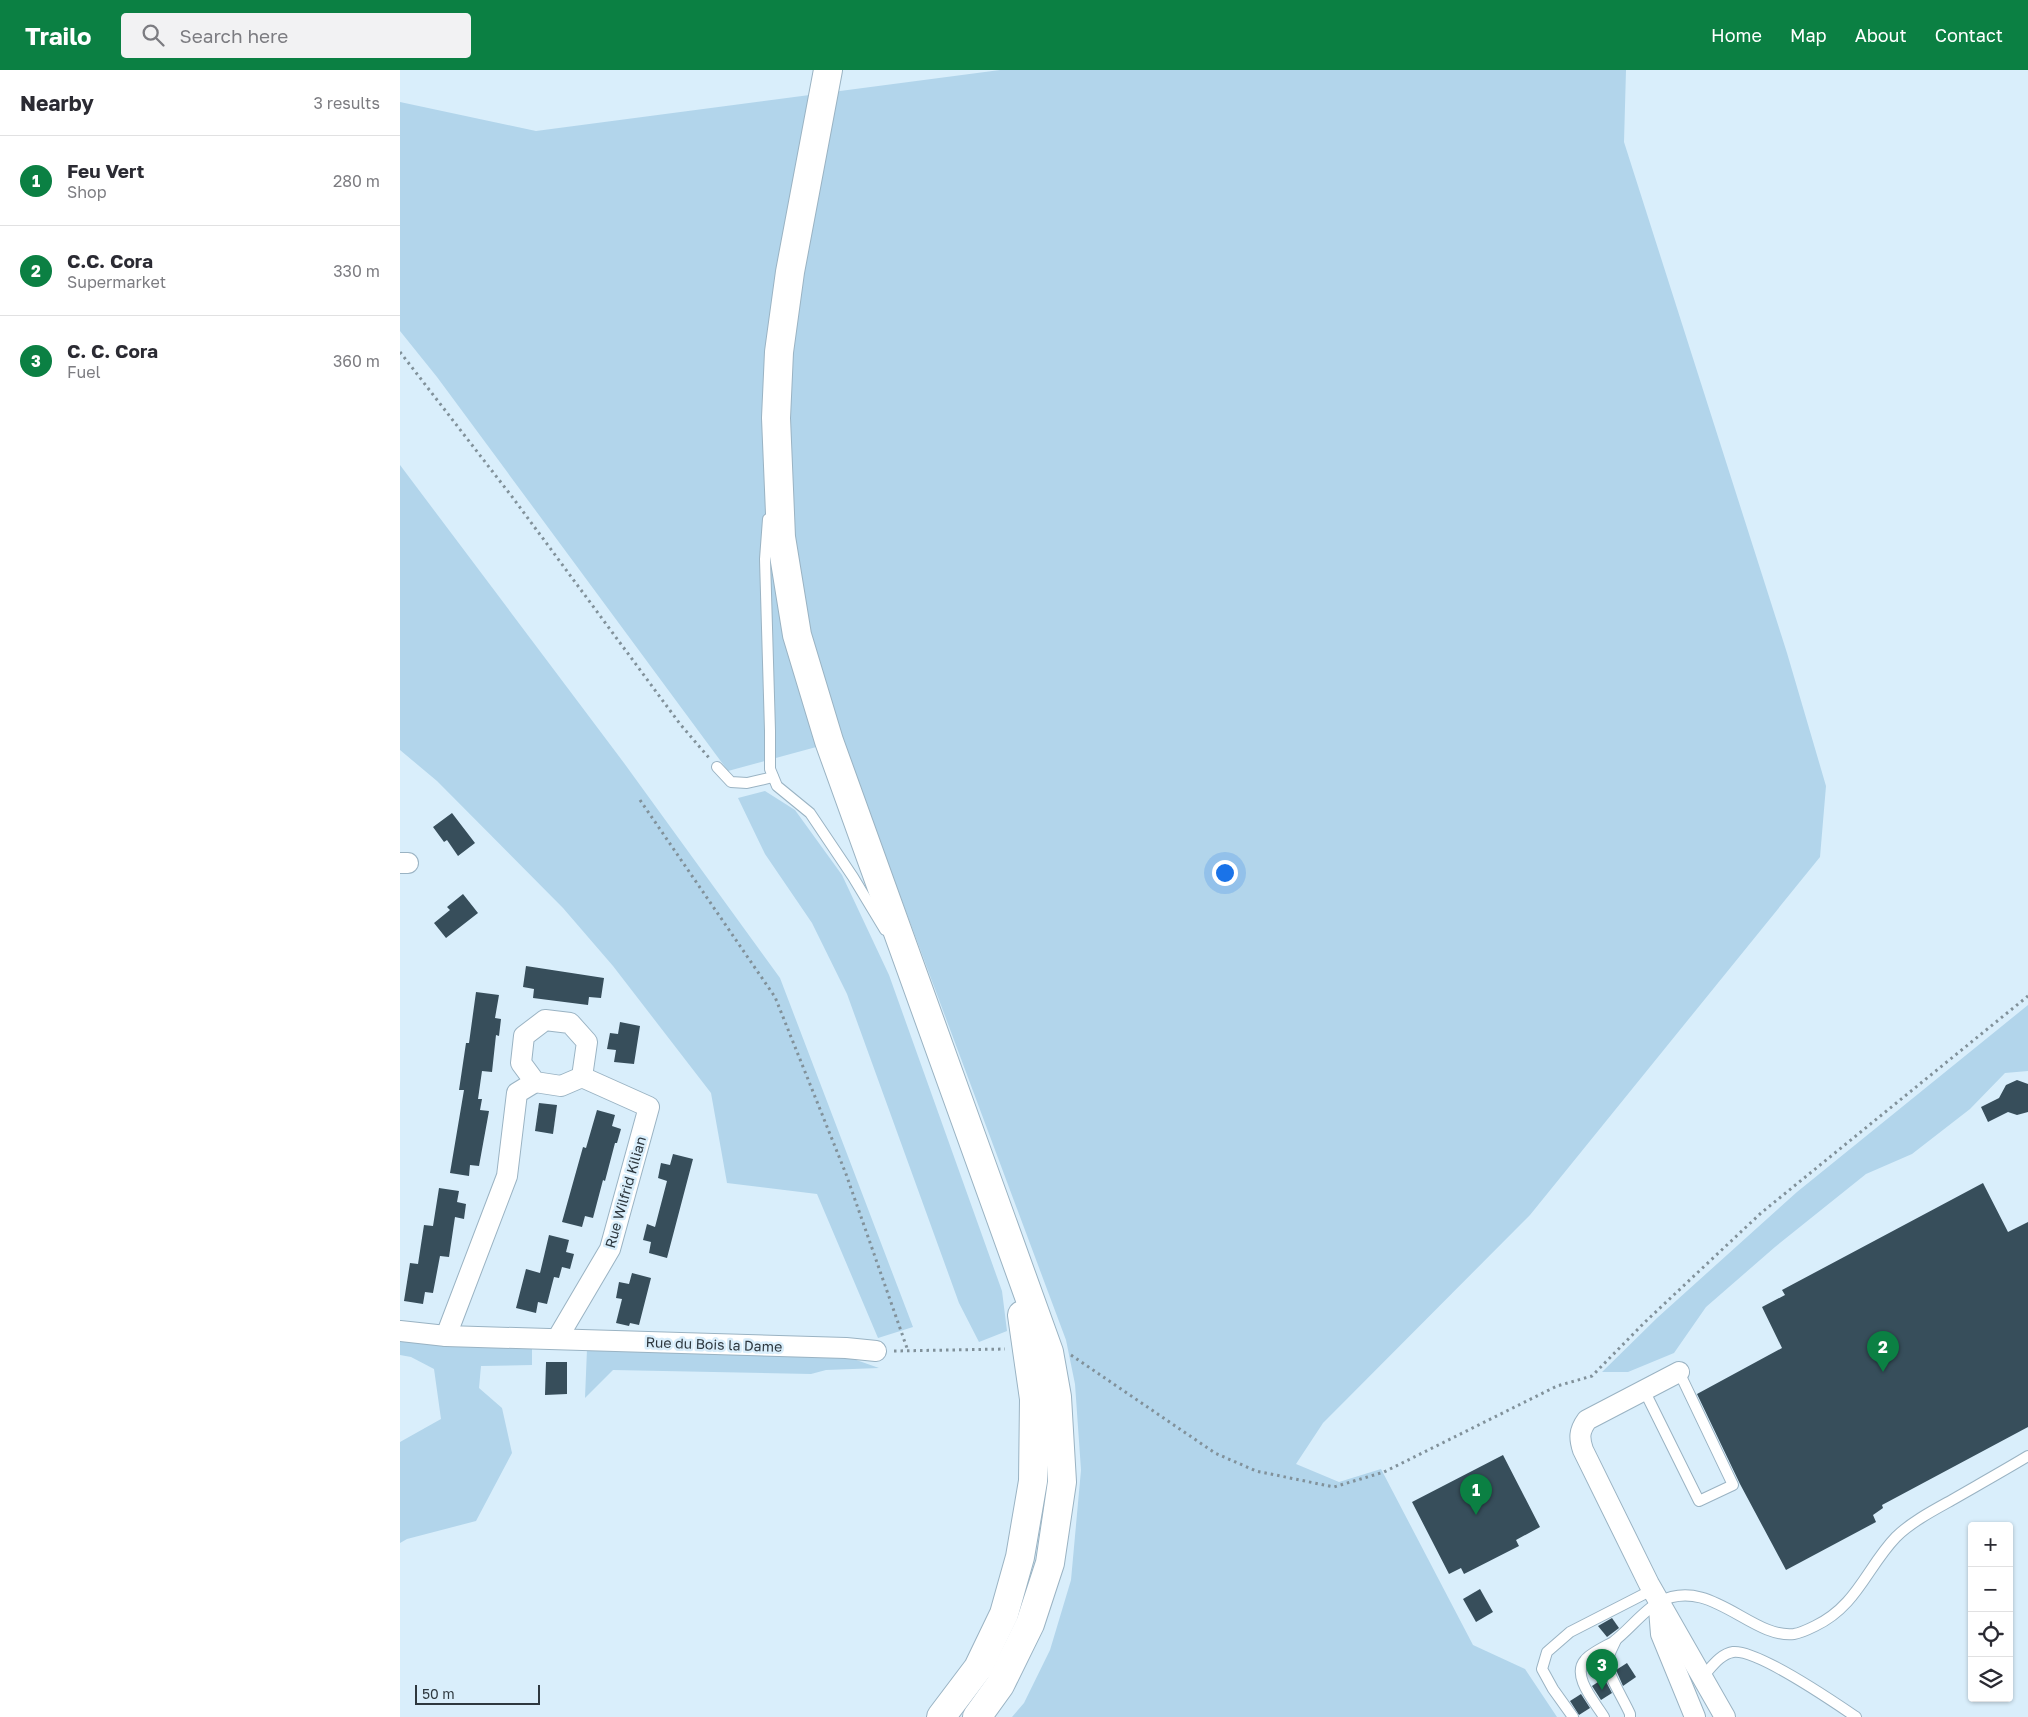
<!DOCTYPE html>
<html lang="en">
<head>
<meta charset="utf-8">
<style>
  :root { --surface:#fff; --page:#f2f2f3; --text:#2b2b33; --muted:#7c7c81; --line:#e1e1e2; --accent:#0b8043 }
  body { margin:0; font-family:"Golos Text",sans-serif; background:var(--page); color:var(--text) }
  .controls { position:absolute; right:15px; bottom:15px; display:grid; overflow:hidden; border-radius:5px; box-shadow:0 1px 4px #0004 }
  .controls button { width:45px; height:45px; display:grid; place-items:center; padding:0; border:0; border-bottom:1px solid var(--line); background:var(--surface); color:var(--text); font:25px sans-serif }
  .scale { position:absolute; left:15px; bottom:12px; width:125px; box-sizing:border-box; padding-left:5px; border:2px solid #2e383f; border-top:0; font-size:14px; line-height:18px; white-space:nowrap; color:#2e383f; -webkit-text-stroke:4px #d9eefb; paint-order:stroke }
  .you { position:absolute; left:824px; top:802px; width:18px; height:18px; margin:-12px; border:4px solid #fff; border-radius:50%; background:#1a73e8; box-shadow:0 0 0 8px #1a73e833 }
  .badge { display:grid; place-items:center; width:32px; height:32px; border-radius:50%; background:var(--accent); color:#fff; font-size:16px; font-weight:700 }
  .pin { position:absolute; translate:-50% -41px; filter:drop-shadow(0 1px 2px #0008) }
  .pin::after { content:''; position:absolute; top:26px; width:18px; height:15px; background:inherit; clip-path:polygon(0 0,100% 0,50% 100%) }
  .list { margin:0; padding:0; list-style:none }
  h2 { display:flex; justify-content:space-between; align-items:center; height:65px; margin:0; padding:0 20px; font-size:21px }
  h2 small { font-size:16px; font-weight:400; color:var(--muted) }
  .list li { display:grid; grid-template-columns:32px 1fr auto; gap:15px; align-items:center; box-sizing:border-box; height:90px; padding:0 20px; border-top:1px solid var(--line) }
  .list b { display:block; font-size:19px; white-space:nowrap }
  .list p { margin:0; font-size:16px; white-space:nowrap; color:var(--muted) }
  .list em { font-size:16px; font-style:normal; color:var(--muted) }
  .icon { flex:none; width:28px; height:28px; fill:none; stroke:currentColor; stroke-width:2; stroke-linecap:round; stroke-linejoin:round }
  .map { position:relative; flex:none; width:1628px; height:1647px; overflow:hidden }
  header { display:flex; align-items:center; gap:30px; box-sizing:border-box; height:70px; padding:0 25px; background:var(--accent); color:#fff }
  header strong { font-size:24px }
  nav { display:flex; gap:28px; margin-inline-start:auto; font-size:18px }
  .search { width:350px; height:45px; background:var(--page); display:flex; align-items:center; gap:12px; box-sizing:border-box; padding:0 18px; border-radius:5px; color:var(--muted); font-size:19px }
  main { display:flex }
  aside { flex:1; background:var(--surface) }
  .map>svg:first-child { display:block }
</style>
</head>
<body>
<header>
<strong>Trailo</strong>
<div class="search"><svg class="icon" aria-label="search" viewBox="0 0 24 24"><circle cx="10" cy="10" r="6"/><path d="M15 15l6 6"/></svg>Search here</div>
<nav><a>Home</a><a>Map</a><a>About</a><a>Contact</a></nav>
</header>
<main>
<aside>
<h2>Nearby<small>3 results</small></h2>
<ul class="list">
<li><span class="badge">1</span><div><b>Feu Vert</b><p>Shop</p></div><em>280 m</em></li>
<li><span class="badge">2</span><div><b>C.C. Cora</b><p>Supermarket</p></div><em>330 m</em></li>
<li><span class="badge">3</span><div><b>C. C. Cora</b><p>Fuel</p></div><em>360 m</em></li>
</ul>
</aside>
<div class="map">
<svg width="1628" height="1647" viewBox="0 0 1628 1647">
  <rect width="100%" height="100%" fill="#d9eefb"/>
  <g fill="#b2d5eb">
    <polygon points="600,0 1226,0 1224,72 1387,583 1426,716 1420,787 1130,1145 923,1353 896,1394 939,1412 981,1399 1073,1575 1125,1599 1157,1647 612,1647 624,1633 650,1580 671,1510 681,1400 675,1314 666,1270 442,670 328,701 37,307 0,261 0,32 136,61"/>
    <polygon points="0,395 224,693 380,908 513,1257 478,1268 417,1124 327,1113 311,1023 213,896 163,838 37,711 0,680"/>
    <polygon points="365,721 395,740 442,805 489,905 602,1221 607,1261 579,1272 559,1233 447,924 412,853 365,784 338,728"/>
    <polygon points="1628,935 1628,1001 1605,1003 1570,1039 1512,1084 1466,1104 1375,1177 1306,1237 1274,1283 1228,1302 1202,1302 1257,1248 1397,1122"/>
    <polygon points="0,1271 132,1278 132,1295 81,1296 79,1318 102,1338 112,1383 76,1451 7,1469 0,1473 0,1372 41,1349 34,1299 11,1287 0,1285"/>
    <polygon points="187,1279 442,1285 479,1298 426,1300 411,1304 213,1300 185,1328"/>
  </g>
  <g fill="#374e5b">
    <polygon points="52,743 75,773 58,786 47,770 44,772 33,757"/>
    <polygon points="63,824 78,843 46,868 34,853 50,840 47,837"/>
    <polygon points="126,896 204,908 201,928 189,927 188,935 133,928 134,919 123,917"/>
    <polygon points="76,922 99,925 95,948 101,949 99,966 96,965 92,1002 82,1001 78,1029 82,1029 80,1040 89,1041 79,1096 70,1095 69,1106 50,1103 64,1020 59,1020 66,973 69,973"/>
    <polygon points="220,952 240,956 234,994 214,992 216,980 207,979 210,963 218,964"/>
    <polygon points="1617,1010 1628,1014 1628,1042 1617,1045 1608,1042 1588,1052 1581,1037 1599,1028 1606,1015"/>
    <polygon points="139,1033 157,1035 153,1064 135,1061"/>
    <polygon points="197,1040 215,1045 212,1056 221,1059 217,1073 215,1073 205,1111 203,1110 193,1148 185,1146 182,1157 162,1152 183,1077 186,1078"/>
    <polygon points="273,1084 293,1089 267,1188 249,1183 251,1172 243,1170 247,1154 255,1157 267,1111 258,1108 261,1093 270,1095"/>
    <polygon points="1583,1113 1608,1162 1628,1152 1628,1357 1482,1435 1483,1438 1473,1445 1476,1452 1386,1500 1340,1414 1297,1324 1382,1278 1362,1237 1385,1225 1382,1220"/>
    <polygon points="39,1118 59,1121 57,1132 66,1134 64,1149 55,1147 49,1187 40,1186 33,1223 25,1222 23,1234 4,1231 10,1193 18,1194 24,1155 33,1156"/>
    <polygon points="149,1165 169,1170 166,1182 174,1184 170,1199 162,1197 159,1208 154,1207 147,1234 138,1232 136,1243 116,1238 126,1199 140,1203"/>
    <polygon points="232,1203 251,1208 239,1255 230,1253 229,1256 216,1253 222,1229 216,1228 219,1212 229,1214"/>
    <polygon points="146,1292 167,1292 167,1324 145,1325"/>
    <polygon points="1103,1385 1140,1457 1116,1470 1119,1476 1064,1504 1061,1498 1049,1504 1012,1432"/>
    <polygon points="1080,1519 1093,1542 1076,1552 1063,1529"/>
    <polygon points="1212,1548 1219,1558 1207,1567 1198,1556"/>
    <polygon points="1227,1593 1236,1607 1223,1616 1216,1600"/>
    <polygon points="1204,1608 1212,1623 1201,1630 1192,1616"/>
    <polygon points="1181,1624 1190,1638 1179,1645 1170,1631"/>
  </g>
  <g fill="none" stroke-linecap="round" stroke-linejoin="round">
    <defs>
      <g id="service">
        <polyline points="368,449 365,489 370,661 370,699 377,716 410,743 453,807 485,860"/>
        <polyline points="317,697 331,712 347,713 373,707"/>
        <polyline points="1244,1320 1299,1431 1333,1415 1279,1302"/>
        <path d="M 1216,1570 C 1213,1577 1208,1585 1207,1593 C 1206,1601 1226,1634 1230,1644 L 1230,1647"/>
        <path d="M 1303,1606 C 1311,1598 1320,1584 1333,1582 C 1357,1579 1434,1632 1456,1647"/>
        <polyline points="1173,1647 1153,1619 1142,1599 1147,1582 1170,1562 1252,1520"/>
        <path d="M 1204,1647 C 1195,1632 1171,1606 1185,1590 C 1189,1584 1206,1576 1213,1572 C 1228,1561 1244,1540 1259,1532 C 1310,1505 1351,1569 1394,1564 C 1401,1563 1409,1559 1415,1556 C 1457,1536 1467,1497 1496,1467 C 1511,1452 1534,1440 1552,1430 C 1578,1415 1603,1401 1628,1386"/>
      </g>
      <g id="minor">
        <polyline points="0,793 8,793"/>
        <polyline points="0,1261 46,1266 446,1278 476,1281"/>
        <polyline points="46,1266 107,1106 117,1023 135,1012"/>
        <polyline points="157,1269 210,1179 249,1037 182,1007 187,972 170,953 145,950 124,966 121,993 135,1012 161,1016 182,1007"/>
        <path d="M 1279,1302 L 1187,1350 C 1179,1361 1179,1368 1183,1380 L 1249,1514 L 1325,1647"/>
        <polyline points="1259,1539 1261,1564 1295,1647"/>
      </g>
      <g id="primary">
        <polyline points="428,0 390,202 379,282 376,348 381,467 397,565 429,671 649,1282 657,1327 662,1412 650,1493 630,1554 600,1615 577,1647"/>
        <polyline points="541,1647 578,1598 604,1544 620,1487 633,1411 634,1329 622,1245"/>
      </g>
    </defs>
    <use href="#service" stroke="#9ab3c3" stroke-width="12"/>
    <use href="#minor" stroke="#9ab3c3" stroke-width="22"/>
    <use href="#primary" stroke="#9ab3c3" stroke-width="30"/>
    <g stroke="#81919a" stroke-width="3" stroke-dasharray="2.5 4" stroke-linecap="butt">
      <polyline points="0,282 113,428 280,654 310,689"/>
      <polyline points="240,730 375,927 446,1104 508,1281"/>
      <polyline points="494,1281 605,1279"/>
      <polyline points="671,1285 815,1383 856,1401 934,1417 984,1402 1157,1316 1192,1306 1245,1252 1361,1143 1628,926"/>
    </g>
    <use href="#service" stroke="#fff" stroke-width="10"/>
    <use href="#minor" stroke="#fff" stroke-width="20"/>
    <use href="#primary" stroke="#fff" stroke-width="28"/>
  </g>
  <g text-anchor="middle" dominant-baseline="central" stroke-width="5" stroke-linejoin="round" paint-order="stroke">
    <g font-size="14" fill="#2e383f" stroke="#d9eefb">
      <text transform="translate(225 1122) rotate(-74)">Rue Wilfrid Kilian</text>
      <text transform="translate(314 1274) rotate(2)">Rue du Bois la Dame</text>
    </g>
  </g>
</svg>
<div class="controls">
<button>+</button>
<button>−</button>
<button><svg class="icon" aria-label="locate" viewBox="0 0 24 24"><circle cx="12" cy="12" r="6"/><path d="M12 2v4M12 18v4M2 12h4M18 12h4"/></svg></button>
<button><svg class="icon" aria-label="layers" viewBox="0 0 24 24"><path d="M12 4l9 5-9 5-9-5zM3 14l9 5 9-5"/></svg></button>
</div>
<div class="scale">50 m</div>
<div class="you"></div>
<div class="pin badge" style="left:1076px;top:1445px">1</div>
<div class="pin badge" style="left:1483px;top:1302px">2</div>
<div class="pin badge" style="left:1202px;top:1620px">3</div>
</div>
</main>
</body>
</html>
